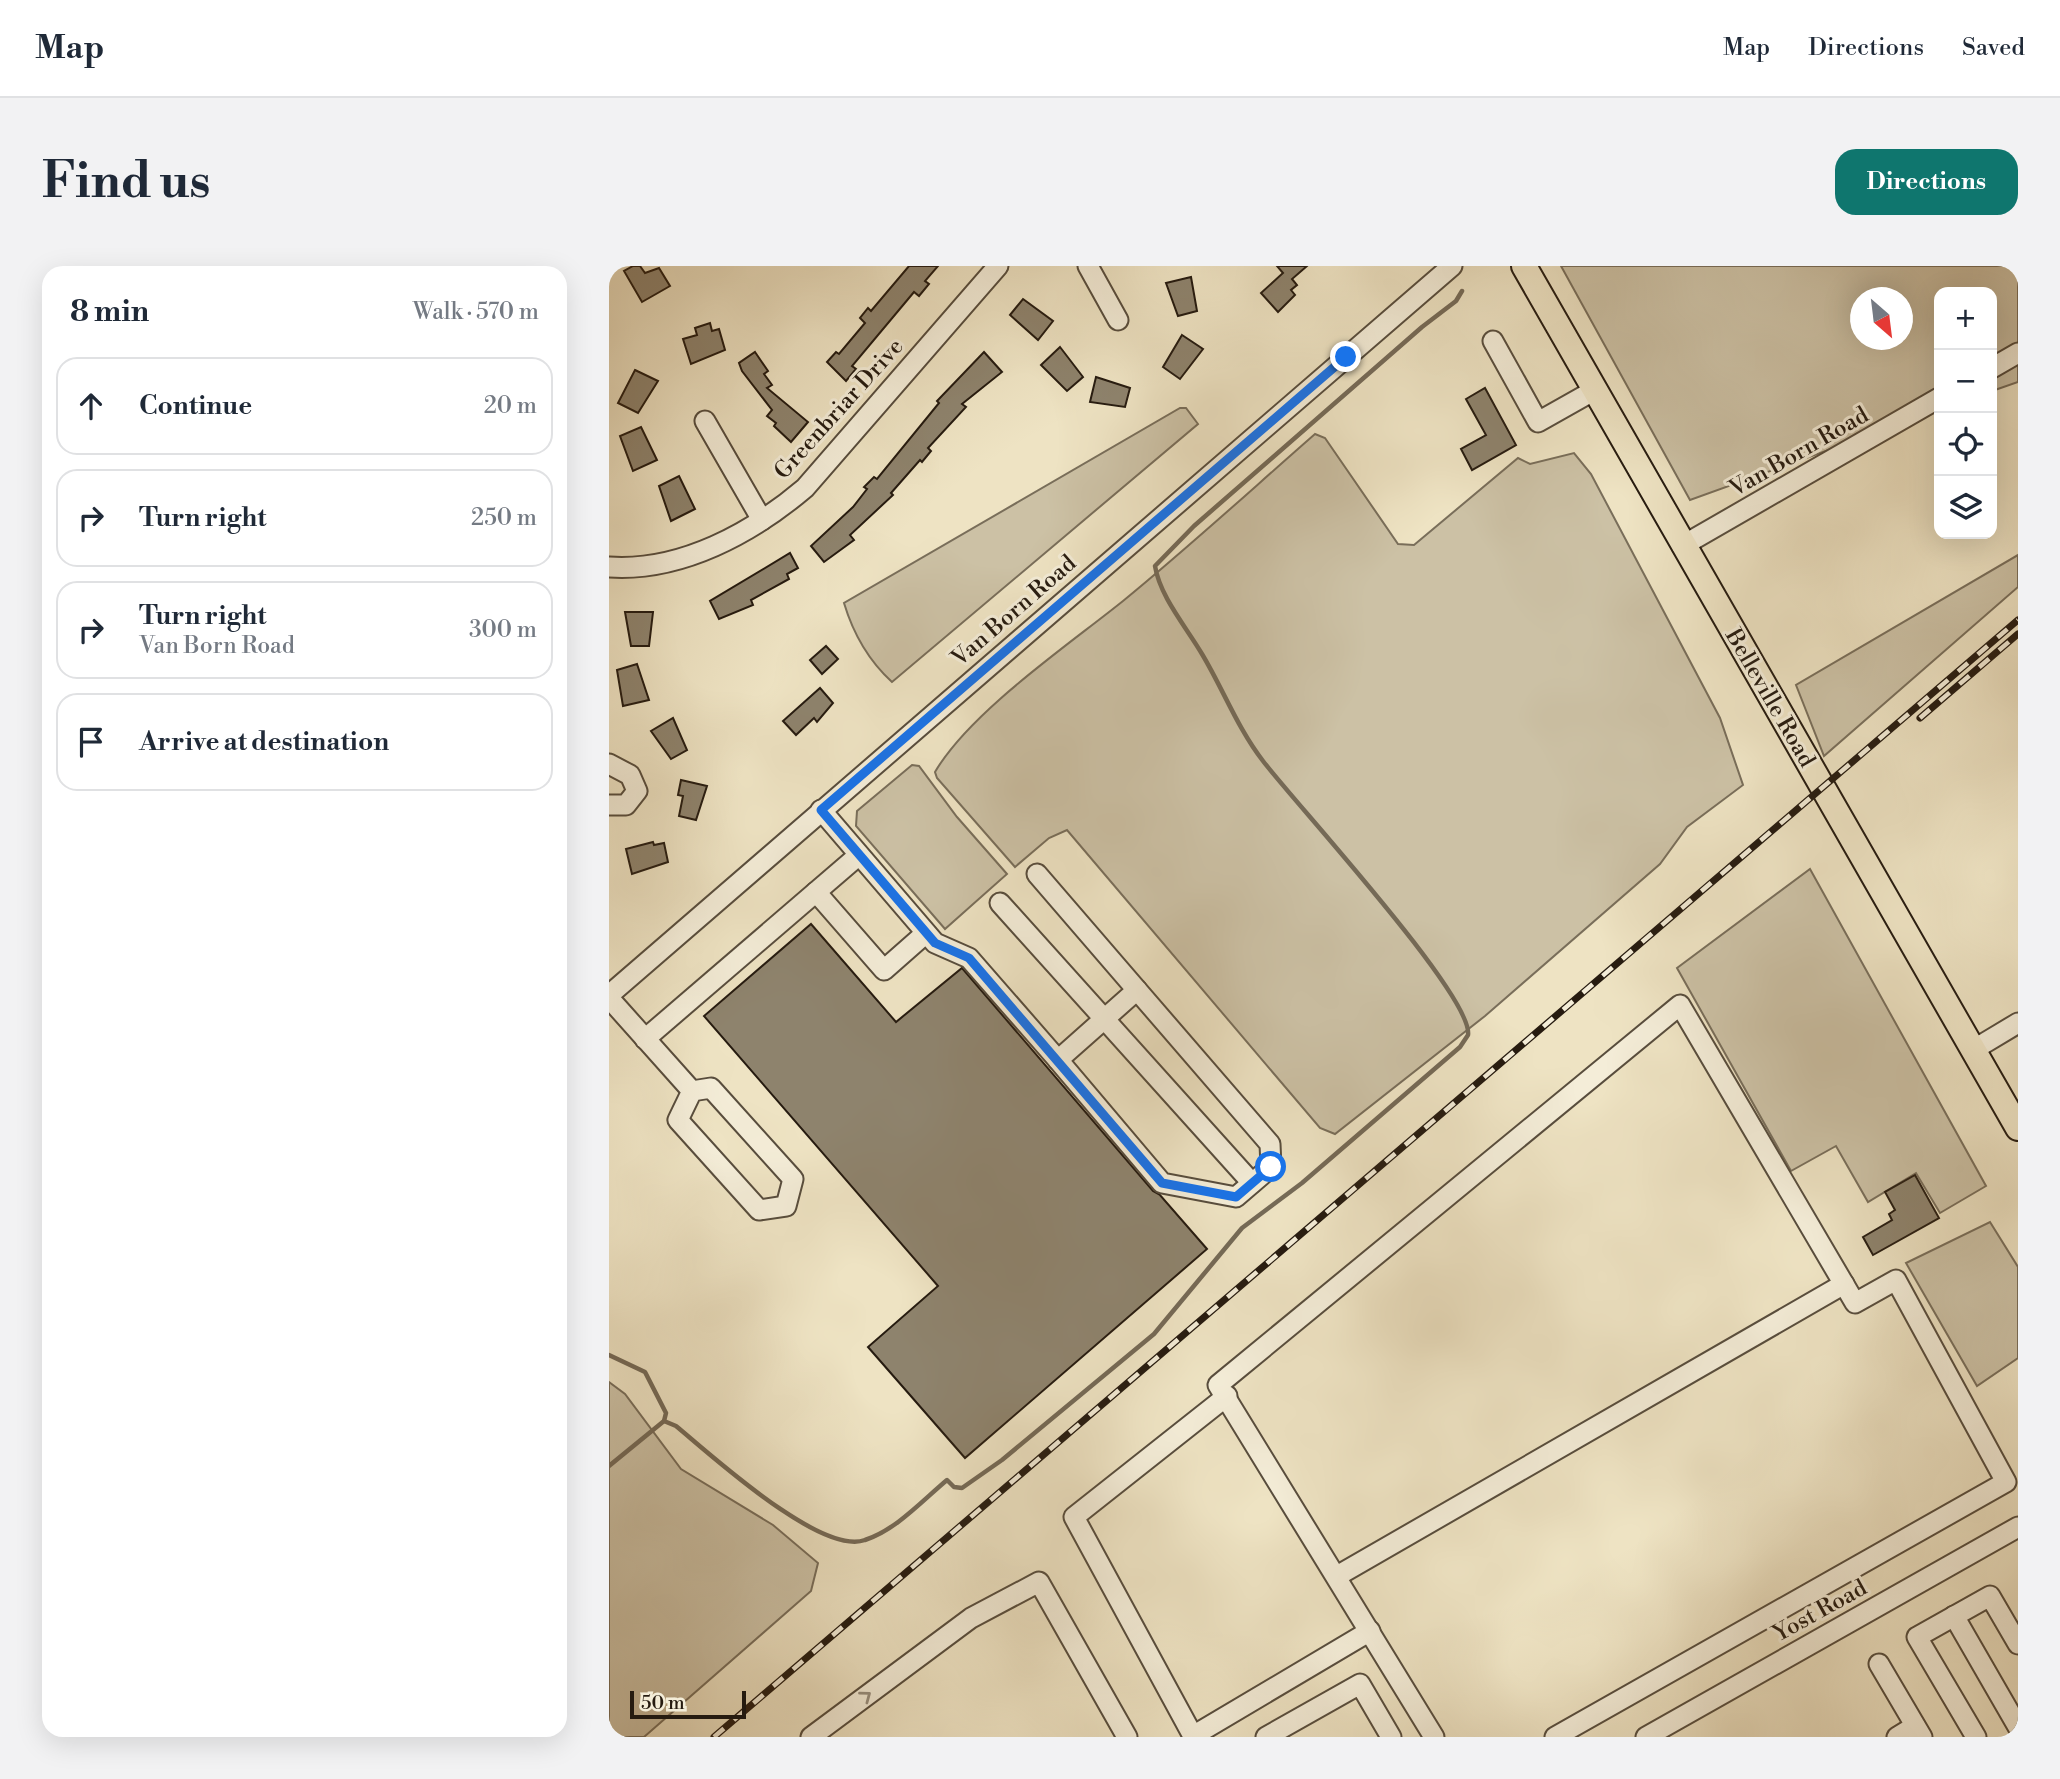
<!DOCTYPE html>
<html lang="en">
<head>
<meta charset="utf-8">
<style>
  :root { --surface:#fff; --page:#f2f2f3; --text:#1f2937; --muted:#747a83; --line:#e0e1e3; --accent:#0f766e }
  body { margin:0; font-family:"Libre Bodoni",serif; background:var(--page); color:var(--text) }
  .controls { position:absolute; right:21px; top:21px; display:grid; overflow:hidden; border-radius:14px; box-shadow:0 7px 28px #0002 }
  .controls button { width:63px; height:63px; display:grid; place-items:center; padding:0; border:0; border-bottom:2px solid var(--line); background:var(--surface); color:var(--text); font:35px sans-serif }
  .compass { position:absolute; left:1241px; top:21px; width:63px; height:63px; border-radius:50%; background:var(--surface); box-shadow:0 7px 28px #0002; rotate:152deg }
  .scale { position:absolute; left:21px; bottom:18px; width:116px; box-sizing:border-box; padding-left:7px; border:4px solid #261b10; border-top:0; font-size:19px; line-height:24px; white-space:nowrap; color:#261b10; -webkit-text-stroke:5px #f4edd8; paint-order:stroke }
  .stop { position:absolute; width:21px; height:21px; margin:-16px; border:5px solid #1a73e8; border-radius:50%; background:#fff }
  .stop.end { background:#1a73e8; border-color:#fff; box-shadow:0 2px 7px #0008 }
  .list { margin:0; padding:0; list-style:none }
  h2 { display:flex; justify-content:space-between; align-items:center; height:91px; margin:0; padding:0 28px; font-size:30px }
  h2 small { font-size:23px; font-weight:400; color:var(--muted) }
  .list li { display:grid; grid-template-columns:46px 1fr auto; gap:21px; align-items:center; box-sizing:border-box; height:98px; margin:0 14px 14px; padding:0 14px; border:2px solid var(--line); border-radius:21px }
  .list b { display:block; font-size:26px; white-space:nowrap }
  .list p { margin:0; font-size:23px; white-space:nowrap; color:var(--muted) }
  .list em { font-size:23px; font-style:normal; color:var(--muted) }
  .icon { flex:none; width:38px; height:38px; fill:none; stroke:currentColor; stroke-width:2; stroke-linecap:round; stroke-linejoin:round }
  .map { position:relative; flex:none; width:1409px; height:1471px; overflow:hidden; border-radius:21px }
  header { display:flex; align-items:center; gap:42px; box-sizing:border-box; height:98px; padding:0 35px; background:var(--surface); border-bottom:2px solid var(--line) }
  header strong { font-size:33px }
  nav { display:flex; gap:38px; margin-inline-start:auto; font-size:24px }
  .intro { display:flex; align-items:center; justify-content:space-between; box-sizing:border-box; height:168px; padding:0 42px }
  h1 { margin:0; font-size:49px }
  .button { padding:18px 32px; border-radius:21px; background:var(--accent); color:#fff; font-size:24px; font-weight:700 }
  main { display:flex; gap:42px; padding:0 42px }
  aside { flex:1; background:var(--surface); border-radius:21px; box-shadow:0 7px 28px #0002 }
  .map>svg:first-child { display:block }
</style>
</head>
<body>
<header>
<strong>Map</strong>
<nav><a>Map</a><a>Directions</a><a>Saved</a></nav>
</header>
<div class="intro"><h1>Find us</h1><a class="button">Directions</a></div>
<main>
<aside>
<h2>8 min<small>Walk · 570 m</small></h2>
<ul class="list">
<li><svg class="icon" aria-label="ahead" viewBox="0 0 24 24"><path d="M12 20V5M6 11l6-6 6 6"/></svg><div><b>Continue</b></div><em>20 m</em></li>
<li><svg class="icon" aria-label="right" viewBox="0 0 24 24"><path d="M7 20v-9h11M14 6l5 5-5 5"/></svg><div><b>Turn right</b></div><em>250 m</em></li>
<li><svg class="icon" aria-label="right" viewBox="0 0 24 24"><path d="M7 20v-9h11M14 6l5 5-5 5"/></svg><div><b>Turn right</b><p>Van Born Road</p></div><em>300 m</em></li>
<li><svg class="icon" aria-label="arrive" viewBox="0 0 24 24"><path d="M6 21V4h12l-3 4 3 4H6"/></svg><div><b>Arrive at destination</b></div></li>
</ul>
</aside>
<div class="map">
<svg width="1409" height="1471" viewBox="0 0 1409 1471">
  <rect width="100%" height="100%" fill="#eee3c3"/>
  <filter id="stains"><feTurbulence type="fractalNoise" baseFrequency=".00286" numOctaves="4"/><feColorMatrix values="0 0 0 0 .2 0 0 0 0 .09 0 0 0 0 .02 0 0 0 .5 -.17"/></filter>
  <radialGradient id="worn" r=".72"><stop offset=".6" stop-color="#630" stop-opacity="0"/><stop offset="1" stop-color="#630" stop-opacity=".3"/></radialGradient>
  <g fill="#ccc1a5" stroke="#796e5a" stroke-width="2" fill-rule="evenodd">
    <path d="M 952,0 L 1409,0 L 1409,116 L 1383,125 L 1383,26 L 1330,26 L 1330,144 L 1081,234 ZM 1252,32 L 1294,32 L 1294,74 L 1252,74 Z"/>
    <path d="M 571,142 L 577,142 L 589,158 L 283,416 C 260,395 244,367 235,337 Z"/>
    <path d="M 706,168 L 716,172 L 789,278 L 805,279 L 909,192 L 921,198 L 965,187 L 982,208 L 1111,452 L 1134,519 L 1078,561 L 1051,598 L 876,750 L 726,868 L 711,862 L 458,564 L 440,572 L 406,601 L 328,512 L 326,506 C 361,446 458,380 514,335 C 580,281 642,224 706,168 Z"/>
    <polygon points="1409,289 1409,321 1215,490 1187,419"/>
    <polygon points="303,499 310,500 348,551 398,608 336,663 247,560 248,545"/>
    <polygon points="1201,603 1377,920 1331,947 1307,907 1259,936 1227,880 1182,905 1068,702"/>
    <polygon points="1381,956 1409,1001 1409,1092 1368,1120 1297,997"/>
    <polygon points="0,1116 16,1128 72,1203 164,1259 209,1297 202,1325 35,1471 0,1471"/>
  </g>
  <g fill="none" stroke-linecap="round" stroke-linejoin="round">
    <g stroke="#756a57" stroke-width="4.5">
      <polyline points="0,1089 36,1106 57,1147 55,1155 0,1200"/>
      <path d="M 55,1155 L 67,1160 C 101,1188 212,1290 256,1274 C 287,1264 314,1234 338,1214 L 345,1221 L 353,1222 L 393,1194 L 545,1068 L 633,962 L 693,917 L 851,781 L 859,769 C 865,731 685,536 654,495 C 629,463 614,423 593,388 C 578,362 551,331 546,300 L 585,260 L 813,61 L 847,35 L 853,25"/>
    </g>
  </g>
  <g fill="#8e836d" stroke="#261b10" stroke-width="2">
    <polygon points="24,0 31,0 36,7 50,2 61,20 33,36 15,5"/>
    <polygon points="300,0 329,0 316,15 320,18 310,30 305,26 243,100 247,103 237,115 218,96 227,86 230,88 256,57 251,52 259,42 262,45"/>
    <polygon points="668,0 698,0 683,13 688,19 682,24 686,29 669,46 652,27 674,7"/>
    <polygon points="582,11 588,45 569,50 557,17"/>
    <polygon points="414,33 444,55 429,74 401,49"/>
    <polygon points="101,57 103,65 110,63 116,84 82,98 74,73 88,69 86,62"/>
    <polygon points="573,69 594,83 571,113 554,101"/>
    <polygon points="451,81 474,111 458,125 432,99"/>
    <polygon points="146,86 159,105 155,108 163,119 158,122 199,156 182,176 165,160 167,157 158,150 163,144 133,105 130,97"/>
    <polygon points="375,86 393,106 353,138 357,141 319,182 322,185 313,196 311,194 282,227 284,229 241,269 245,274 215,296 202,280 244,241 258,223 255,221 265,211 268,213 330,137 328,135"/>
    <polygon points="26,104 49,115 29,147 9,137"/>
    <polygon points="487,111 521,122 516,141 481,136"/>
    <polygon points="876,122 907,179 863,204 852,183 877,169 857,133"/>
    <polygon points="32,161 48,194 24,205 11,170"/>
    <polygon points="70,210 86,243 62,255 50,220"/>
    <polygon points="181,287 189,302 178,308 180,313 142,334 144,339 110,353 101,335"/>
    <polygon points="16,346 44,346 40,380 22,380"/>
    <polygon points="217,380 229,393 213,408 201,394"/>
    <polygon points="28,398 40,434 14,440 8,404"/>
    <polygon points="211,422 224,437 208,456 205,452 187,469 174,455"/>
    <polygon points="64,452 78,484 62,493 42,465"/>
    <polygon points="72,514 98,520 87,554 70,550 74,530 69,529"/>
    <polygon points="44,576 45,579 55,577 59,596 23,608 17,583"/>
    <polygon points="202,658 287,756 353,702 544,925 551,929 598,983 356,1192 259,1081 329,1020 95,750"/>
    <polygon points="1306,909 1330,952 1264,989 1254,971 1283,954 1280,948 1286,944 1276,926"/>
  </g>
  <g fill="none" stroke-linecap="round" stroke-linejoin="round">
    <defs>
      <g id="minor">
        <polyline points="479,0 509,54"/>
        <polyline points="884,75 929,156 984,125"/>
        <polyline points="1383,102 1409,87"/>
        <polyline points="96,155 153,254"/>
        <polyline points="1073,280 1330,132"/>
        <path d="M 0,301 C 72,306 143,267 196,222 L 389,0"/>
        <polyline points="0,498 21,509 28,525 17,539 0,539"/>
        <polyline points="212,544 326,677 360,692 449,794 528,724 428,608"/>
        <polyline points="207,626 275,704 317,667"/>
        <polyline points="391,637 643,917"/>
        <polyline points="0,729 843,0"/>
        <polyline points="0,732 83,825 102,822 184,913 177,940 150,944 69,854 83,825"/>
        <polyline points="36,773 250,589"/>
        <polyline points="1364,784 1409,757"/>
        <polyline points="449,794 553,917 627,931 662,901 661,878 528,724"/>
        <polyline points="618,1130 465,1251 584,1470 761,1365"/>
        <polyline points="728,1310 1235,1018"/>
        <polyline points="1345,1350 1409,1461"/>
        <polyline points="1270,1398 1313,1471"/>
        <polyline points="202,1471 362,1352 430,1316 518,1471"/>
        <polyline points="657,1471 751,1418 782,1471"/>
        <polyline points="825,1471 609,1119 1071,739 1246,1037 1287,1014 1397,1216 946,1471"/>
        <polyline points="1037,1471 1409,1261"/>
        <polyline points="1288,1471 1306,1460"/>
        <polyline points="1367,1471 1308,1371 1381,1330 1409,1378"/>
      </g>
      <polyline id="major" points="915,0 1409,862"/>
    </defs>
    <use href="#minor" stroke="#584d3d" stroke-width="23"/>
    <use href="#major" stroke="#261b10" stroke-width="28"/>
    <use href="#minor" stroke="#f4edd8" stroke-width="19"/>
    <use href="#major" stroke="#eee3c3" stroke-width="24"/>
    <defs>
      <g id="rail">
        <polyline points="1311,452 1409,368"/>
        <polyline points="105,1471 1409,354"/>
      </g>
    </defs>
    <use href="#rail" stroke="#261b10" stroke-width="7"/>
    <use href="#rail" stroke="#f4edd8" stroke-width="4.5" stroke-dasharray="13" stroke-linecap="butt"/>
  </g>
  <defs><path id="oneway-chevron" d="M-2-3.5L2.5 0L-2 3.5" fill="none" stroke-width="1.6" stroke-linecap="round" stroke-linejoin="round" transform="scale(1.75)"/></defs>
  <use stroke="#978e7e" href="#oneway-chevron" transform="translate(257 1430) rotate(-37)"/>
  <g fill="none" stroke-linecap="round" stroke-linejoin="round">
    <polyline stroke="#1a73e8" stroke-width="9" points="662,901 627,931 553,917 360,692 326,677 212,544 737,91"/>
  </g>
  <g text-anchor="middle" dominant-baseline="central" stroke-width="6" stroke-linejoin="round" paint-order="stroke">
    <g font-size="23" fill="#261b10" stroke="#f4edd8">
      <text transform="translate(230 143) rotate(-48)">Greenbriar Drive</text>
      <text transform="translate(1190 186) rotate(-30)">Van Born Road</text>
      <text transform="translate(405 345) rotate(-41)">Van Born Road</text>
      <text transform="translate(1161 432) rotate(60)">Belleville Road</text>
      <text transform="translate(1211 1345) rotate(-29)">Yost Road</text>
    </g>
  </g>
  <rect width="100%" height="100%" filter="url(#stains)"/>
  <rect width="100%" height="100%" fill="url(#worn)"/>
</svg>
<div class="controls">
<button>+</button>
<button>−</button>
<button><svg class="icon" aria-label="locate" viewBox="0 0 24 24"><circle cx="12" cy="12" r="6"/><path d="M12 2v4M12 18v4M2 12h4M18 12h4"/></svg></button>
<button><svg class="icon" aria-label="layers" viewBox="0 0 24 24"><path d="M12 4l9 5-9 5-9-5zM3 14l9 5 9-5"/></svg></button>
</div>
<svg class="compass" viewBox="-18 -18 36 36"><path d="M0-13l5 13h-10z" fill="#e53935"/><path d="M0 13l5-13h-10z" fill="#747a83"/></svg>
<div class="scale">50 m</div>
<div class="stop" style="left:662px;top:901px"></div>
<div class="stop end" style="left:737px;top:91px"></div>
</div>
</main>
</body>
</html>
